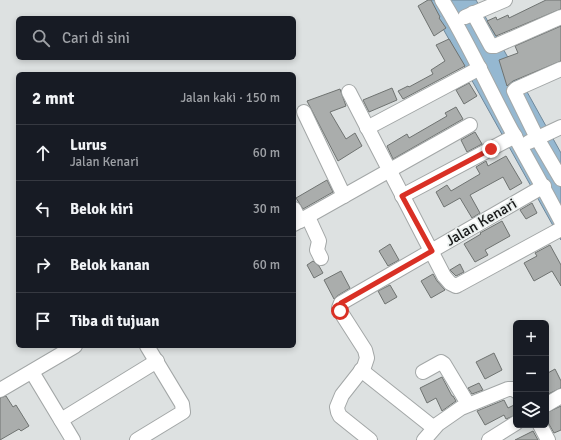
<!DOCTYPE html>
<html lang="id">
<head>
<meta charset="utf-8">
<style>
  :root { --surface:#171b24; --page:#20242c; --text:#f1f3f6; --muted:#9ea1a6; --line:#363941 }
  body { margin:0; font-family:Signika,sans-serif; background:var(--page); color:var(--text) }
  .controls { position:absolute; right:12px; bottom:12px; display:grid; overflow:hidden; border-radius:6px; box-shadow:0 2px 6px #0003 }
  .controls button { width:36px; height:36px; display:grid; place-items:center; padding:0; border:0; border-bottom:1px solid var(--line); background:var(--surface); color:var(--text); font:20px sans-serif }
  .stop { position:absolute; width:12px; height:12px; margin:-9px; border:3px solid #d93025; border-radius:50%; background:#fff }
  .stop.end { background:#d93025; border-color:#fff; box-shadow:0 1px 4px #0008 }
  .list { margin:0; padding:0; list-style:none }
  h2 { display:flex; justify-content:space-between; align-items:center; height:52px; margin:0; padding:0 16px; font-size:17px }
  h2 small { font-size:13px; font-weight:400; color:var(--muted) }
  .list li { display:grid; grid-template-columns:26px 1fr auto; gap:12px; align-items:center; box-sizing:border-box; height:56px; padding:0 16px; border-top:1px solid var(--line) }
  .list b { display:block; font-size:15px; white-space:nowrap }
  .list p { margin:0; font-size:13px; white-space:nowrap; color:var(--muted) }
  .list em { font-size:13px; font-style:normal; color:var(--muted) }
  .icon { flex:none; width:22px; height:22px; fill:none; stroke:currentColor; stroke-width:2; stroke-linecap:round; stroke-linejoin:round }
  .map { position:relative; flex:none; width:561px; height:440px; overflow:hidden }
  .search { position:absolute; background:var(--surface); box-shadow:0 2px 6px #0003; left:16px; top:16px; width:280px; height:44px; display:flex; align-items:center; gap:10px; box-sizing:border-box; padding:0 14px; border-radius:6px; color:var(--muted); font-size:15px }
  .panel { position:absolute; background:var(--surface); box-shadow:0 2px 6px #0003; left:16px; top:72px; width:280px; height:276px; border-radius:6px }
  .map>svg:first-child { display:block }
</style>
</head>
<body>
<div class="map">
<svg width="561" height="440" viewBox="0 0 561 440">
  <rect width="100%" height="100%" fill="#dde1e1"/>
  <polygon fill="#95b8d1" stroke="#70889a" points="427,0 476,0 561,153 561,240"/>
  <g fill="#aaadac" stroke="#6f7371">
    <polygon points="428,0 431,0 440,17 439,18 446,28 434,36 418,6"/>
    <polygon points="546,0 561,0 561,9 496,36 487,21 496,17 497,20 508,15 509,18"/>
    <polygon points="561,26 561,61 513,81 507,86 499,60 518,53 515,46"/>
    <polygon points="449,39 465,66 403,99 398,91 408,86 409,87 433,74 431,70 445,61 436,45"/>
    <polygon points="469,83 477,96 464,104 456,90"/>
    <polygon points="392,88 397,100 369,112 363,100"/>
    <polygon points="340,89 346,106 330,112 346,139 355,133 362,146 338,161 307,101"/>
    <polygon points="456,107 463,119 393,159 387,146 407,134 409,138 447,116 445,113"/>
    <polygon points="475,132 482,144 467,152 461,140"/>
    <polygon points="506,156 522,183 510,190 503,177 470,195 480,213 472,218 460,198 444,207 436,192 447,185 451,191 480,174 476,167 486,161 488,166"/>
    <polygon points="327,180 333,192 303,209 296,198"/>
    <polygon points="532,203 537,213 526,219 520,210"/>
    <polygon points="502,221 510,236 485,250 488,255 475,262 464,244 481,234 480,233"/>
    <polygon points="390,244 399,260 388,266 379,251"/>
    <polygon points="550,245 561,265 561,286 552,271 534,281 524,263 537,256 535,253"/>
    <polygon points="313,261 319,266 323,273 314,278 307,265"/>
    <polygon points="460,264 464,272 456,276 450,270"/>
    <polygon points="341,271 350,288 337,296 334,299 324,280"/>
    <polygon points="433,274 437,281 445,290 431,298 421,281"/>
    <polygon points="390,285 397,297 385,304 378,291"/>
    <polygon points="494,353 502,370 485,379 476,362"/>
    <polygon points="555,369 561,381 561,388 546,395 546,374"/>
    <polygon points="442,377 452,396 453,396 456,401 442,411 436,398 427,403 420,388"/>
    <polygon points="479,383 483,390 472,394 468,388"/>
    <polygon points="6,396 13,407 16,405 29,426 21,431 19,429 0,440 0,398"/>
    <polygon points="504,400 508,408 516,404 516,415 506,419 504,415 485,425 477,411"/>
    <polygon points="561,406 561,430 554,433 546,419 546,413"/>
    <polygon points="533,431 538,440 515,440"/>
  </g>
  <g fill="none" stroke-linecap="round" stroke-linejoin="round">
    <defs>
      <g id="minor">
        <path d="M 442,0 C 469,43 489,90 514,135 C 530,164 546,192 561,221"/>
        <polyline points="473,13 491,46 495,46 561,17"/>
        <polyline points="465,17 505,0"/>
        <polyline points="561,69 516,89 514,91 537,138 561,179"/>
        <polyline points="349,92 444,276 450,283 456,286 458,285 561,229"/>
        <polyline points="304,112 344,196"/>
        <polyline points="367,128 480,68"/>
        <polyline points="529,142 561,127"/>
        <polyline points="402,196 515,136"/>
        <polyline points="294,209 300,221"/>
        <polyline points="308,217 319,241 317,250 321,258"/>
        <polyline points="294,224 470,125"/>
        <polyline points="361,370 434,428"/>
        <polyline points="32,372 73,440"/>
        <polyline points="423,372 441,362 444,364 468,404"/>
        <polyline points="0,390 75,346"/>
        <polyline points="546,405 561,396"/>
        <polyline points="61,420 157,361"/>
        <polyline points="540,425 548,440"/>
        <polyline points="137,440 183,412 182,404 147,346"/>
        <polyline points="370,440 340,416 338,412 337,407 342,395 364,367 367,358 365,350 340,311 339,308 341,303 544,186"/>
        <polyline points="424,440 438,424 461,408 508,389 514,389 516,391"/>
        <polyline points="489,440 516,423"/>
      </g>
    </defs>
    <use href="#minor" stroke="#a3a7a7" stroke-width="16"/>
    <use href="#minor" stroke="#fff" stroke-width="14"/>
  </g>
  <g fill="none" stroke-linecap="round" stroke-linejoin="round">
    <polyline stroke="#d93025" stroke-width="5" points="340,311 339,308 341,303 432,251 402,196 491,149"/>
  </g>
  <g text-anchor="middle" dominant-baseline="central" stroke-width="3.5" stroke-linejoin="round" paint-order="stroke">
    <g font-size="15" fill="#181919" stroke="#eaefee">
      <text transform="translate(481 222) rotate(-30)">Jalan Kenari</text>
    </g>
  </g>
</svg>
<div class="controls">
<button>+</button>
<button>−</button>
<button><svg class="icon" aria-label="layers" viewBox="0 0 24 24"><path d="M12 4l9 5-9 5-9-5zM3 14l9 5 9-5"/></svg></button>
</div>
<div class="stop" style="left:340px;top:311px"></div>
<div class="stop end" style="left:491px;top:149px"></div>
<div class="search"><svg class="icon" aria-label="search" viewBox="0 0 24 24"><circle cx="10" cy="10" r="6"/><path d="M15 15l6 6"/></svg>Cari di sini</div>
<section class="panel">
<h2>2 mnt<small>Jalan kaki · 150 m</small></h2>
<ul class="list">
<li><svg class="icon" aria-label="ahead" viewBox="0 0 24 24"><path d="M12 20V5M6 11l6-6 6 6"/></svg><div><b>Lurus</b><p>Jalan Kenari</p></div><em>60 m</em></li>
<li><svg class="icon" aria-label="left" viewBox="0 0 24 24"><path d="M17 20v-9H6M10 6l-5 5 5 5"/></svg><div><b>Belok kiri</b></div><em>30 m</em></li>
<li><svg class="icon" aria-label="right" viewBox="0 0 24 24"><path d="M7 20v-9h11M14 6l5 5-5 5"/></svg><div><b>Belok kanan</b></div><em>60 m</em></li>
<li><svg class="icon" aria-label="arrive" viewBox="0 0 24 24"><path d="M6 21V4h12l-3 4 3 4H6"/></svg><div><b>Tiba di tujuan</b></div></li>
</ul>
</section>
</div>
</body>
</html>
